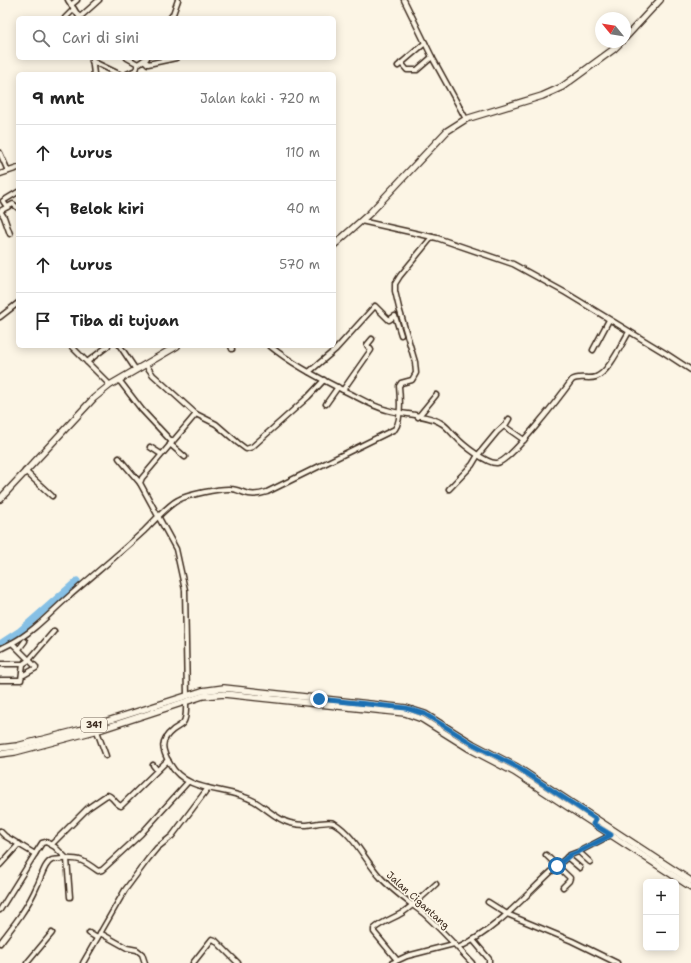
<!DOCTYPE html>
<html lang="id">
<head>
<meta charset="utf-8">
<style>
  :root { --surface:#fff; --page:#f6f6f6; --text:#222; --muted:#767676; --line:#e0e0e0 }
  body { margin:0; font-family:"Shantell Sans",sans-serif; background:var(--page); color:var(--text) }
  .controls { position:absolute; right:12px; bottom:12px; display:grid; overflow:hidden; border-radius:6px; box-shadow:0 2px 10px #0003 }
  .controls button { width:36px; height:36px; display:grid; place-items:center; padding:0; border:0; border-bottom:1px solid var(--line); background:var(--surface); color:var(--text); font:20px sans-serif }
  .compass { position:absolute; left:595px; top:12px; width:36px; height:36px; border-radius:50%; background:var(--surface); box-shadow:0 2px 10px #0003; rotate:300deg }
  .stop { position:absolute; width:12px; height:12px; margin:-9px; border:3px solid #1f6fb2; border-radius:50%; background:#fff }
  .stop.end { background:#1f6fb2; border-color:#fff; box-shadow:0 1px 4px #0008 }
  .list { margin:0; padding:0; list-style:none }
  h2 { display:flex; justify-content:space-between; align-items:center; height:52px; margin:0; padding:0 16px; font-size:17px }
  h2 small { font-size:13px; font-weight:400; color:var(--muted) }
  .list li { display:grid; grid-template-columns:26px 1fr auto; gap:12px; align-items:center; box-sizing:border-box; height:56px; padding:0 16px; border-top:1px solid var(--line) }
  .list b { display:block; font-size:15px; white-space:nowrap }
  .list em { font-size:13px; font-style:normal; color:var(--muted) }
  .icon { flex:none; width:22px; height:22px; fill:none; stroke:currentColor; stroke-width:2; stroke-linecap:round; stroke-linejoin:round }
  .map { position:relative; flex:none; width:691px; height:963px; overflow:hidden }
  .search { position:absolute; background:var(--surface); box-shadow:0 2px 10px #0003; left:16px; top:16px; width:320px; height:44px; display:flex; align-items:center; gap:10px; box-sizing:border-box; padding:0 14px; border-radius:6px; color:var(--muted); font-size:15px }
  .panel { position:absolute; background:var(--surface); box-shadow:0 2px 10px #0003; left:16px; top:72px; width:320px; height:276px; border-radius:6px }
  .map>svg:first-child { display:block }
</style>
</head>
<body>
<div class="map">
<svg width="691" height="963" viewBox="0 0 691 963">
  <rect width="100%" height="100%" fill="#fcf5e5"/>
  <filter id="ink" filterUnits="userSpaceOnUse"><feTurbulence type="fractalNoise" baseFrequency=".025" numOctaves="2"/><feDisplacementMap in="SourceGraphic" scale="8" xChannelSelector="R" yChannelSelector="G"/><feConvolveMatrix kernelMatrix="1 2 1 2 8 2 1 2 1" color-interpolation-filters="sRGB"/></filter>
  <g filter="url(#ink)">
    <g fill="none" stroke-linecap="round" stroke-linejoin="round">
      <polyline stroke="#86c0e5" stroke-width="7" points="0,644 20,631 77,581"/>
      <defs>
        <g id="minor">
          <polyline points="68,0 80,18"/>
          <polyline points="404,0 432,57 466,119"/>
          <polyline points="71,5 77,0"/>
          <polyline points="80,17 99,0"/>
          <polyline points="65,18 74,9"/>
          <polyline points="170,18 173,14 178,0"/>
          <polyline points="92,58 94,74"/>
          <polyline points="127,58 138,64 147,58"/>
          <polyline points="144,60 148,64 176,58"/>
          <polyline points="92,61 119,74"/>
          <polyline points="401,63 407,70 417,70 432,57"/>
          <polyline points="398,66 425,43"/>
          <polyline points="127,74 136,70 138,64"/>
          <polyline points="0,153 8,171"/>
          <polyline points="0,174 18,168"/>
          <polyline points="7,207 3,201 18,192"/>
          <polyline points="361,221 437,238 513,264 566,293 665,353 691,370"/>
          <polyline points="10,234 4,217 0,211 13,204 18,208"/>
          <polyline points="0,317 18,303"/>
          <polyline points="71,346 110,385"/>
          <polyline points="120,346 136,370"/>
          <polyline points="231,346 232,349"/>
          <path d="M 270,346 C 293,365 322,380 349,393 C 361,399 374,407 387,410 C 403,415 427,414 441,423 C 447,426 451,433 456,437 C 463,445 487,464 497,463 C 510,462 562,394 572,380 C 579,375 588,380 596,377 C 609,372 622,343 629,332"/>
          <polyline points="593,350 609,320"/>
          <polyline points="87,362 108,346"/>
          <polyline points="146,365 153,375 196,414 216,424 238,443 246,449 252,447 308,397 324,380"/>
          <polyline points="309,372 336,349 375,306 389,320 395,316 401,335"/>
          <polyline points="119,380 142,410 156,425"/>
          <polyline points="343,390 371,350 367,345 372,339"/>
          <polyline points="326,404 338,387"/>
          <polyline points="418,417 436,395"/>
          <polyline points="504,426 524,440"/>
          <polyline points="158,427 172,442"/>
          <polyline points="170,444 185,457"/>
          <polyline points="150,447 161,454"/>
          <polyline points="119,458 140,483"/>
          <polyline points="25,471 52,496"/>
          <polyline points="449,489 472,465 478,455 497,432 506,424 509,419"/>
          <path d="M 12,643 C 33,632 49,614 66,599 C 92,576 119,554 144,531 C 153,522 168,505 178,500 C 187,495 220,488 231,489 C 237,489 243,493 249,494 C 255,495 261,494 267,492 L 395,429 C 402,420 400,397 399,386 L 401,383 L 412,380 L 416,373 L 415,362 L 399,308 L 395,291 L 395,284 L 400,276 L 432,237"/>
          <polyline points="0,649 12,643 29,660 54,631"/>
          <polyline points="19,649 25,641"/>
          <polyline points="0,664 23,664"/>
          <polyline points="0,680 21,680 23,664 29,660 36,667 36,668 22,676"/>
          <polyline points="187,696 185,590 176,549 140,483 142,478 196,414"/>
          <path d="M 186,702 C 186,709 187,718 183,723 C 180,726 176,728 173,730 C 159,741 162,750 170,764 C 187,794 227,786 254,801 C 265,807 277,820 290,823 C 294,824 300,825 305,825 C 312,825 328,820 334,823 C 354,835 366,862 381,878 C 393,891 409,902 423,913 C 440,928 456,946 472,963"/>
          <polyline points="97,731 106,756"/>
          <polyline points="153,765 157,770"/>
          <polyline points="0,831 5,836 35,854 0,910"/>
          <path d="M 52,844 L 88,808 L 107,795 C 113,796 115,804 121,806 L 168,760"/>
          <polyline points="579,852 590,862"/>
          <polyline points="35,854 42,843 46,842 55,847 67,859 70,897"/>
          <polyline points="546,855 570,878 569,881 563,887"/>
          <polyline points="567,857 580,868"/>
          <polyline points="0,865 19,844"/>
          <polyline points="488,902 507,914 572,941 617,963"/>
          <polyline points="89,933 97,938"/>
          <polyline points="100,933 127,948 137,950 142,954 145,963"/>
          <polyline points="473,940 489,959 489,963"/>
          <path d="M 0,943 C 14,925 28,907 37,886 C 41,879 44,863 52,860 C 55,859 59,860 62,859 C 80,858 83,860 98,871 L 102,870 L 141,834 L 188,782"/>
          <path d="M 458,948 C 503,927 533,885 570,855 L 578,852 L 611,835"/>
          <path d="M 397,960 L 374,932 L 374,929 C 380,923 394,918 402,913 C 414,905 425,894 436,884"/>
          <polyline points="27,963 52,933"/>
          <polyline points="83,963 125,890 148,859 157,848 172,836 208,788"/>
          <polyline points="193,963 212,939 215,940 238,963"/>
          <polyline points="392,963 407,956 454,944"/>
        </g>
        <g id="major">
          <polyline points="625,38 660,0"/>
          <polyline points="334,245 370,213 447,131 466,119 542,96 562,87 614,49 621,42"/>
          <polyline points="0,499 94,398 110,385 177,346"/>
          <polyline points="0,748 17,746 79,730 202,691 224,688 406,708 425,714 473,744 517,767 691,881"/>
          <polyline points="0,754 15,752 102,729 203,696 224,694 405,713 422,719 470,749 514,772 691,887"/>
        </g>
      </defs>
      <use href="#minor" stroke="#3b2a1e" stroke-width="7"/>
      <use href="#major" stroke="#3b2a1e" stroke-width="8"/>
      <use href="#minor" stroke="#fcf5e5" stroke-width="4"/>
      <use href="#major" stroke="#fcf5e5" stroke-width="5.5"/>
    </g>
  </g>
  <g fill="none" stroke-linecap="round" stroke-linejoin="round" filter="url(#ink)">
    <polyline stroke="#1f6fb2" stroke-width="5" points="319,699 406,708 425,714 473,744 517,767 596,819 593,824 611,835 578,852 570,855 557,866"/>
  </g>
  <g text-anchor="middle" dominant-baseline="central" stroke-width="3.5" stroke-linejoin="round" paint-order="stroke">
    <rect fill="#fcf5e5" stroke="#75675a" stroke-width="1" x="81" y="718" width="26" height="14" rx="3"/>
    <g font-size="9" font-weight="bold" fill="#3b2a1e">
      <text x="94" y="725">341</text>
    </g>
    <g font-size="10" fill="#3b2a1e" stroke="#fcf5e5">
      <text transform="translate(418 900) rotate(42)">Jalan Cigantang</text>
    </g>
  </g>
</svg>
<div class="controls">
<button>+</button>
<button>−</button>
</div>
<svg class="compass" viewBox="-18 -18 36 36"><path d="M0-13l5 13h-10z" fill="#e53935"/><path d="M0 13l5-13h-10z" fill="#767676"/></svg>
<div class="stop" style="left:557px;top:866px"></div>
<div class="stop end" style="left:319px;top:699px"></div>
<div class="search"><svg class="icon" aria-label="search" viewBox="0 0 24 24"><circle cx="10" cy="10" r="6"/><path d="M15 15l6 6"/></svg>Cari di sini</div>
<section class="panel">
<h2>9 mnt<small>Jalan kaki · 720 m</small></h2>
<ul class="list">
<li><svg class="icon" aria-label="ahead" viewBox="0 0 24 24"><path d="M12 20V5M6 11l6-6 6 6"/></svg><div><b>Lurus</b></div><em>110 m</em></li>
<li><svg class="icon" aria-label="left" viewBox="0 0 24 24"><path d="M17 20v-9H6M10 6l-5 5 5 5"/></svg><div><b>Belok kiri</b></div><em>40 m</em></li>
<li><svg class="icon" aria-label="ahead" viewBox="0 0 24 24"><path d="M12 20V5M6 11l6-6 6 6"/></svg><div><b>Lurus</b></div><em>570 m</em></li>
<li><svg class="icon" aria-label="arrive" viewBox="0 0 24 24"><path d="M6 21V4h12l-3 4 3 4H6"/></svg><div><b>Tiba di tujuan</b></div></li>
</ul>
</section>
</div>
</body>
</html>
